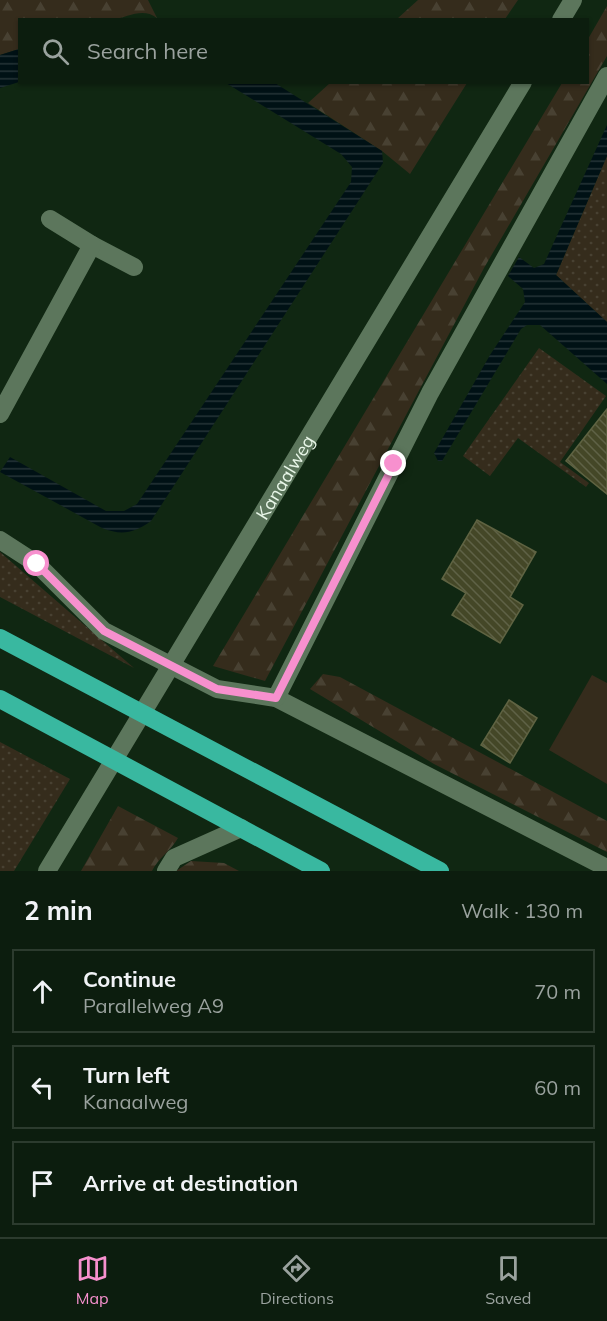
<!DOCTYPE html>
<html lang="en">
<head>
<meta charset="utf-8">
<style>
  :root { --surface:#0c1d0e; --page:#152617; --text:#f1f3f6; --muted:#9aa29e; --line:#2c3b2e; --accent:#f790ce }
  body { margin:0; font-family:Mulish,sans-serif; background:var(--page); color:var(--text) }
  .stop { position:absolute; width:18px; height:18px; margin:-14px; border:4px solid #f790ce; border-radius:50%; background:#fff }
  .stop.end { background:#f790ce; border-color:#fff; box-shadow:0 2px 6px #0008 }
  .list { margin:0; padding:0; list-style:none }
  h2 { display:flex; justify-content:space-between; align-items:center; height:78px; margin:0; padding:0 24px; font-size:26px }
  h2 small { font-size:20px; font-weight:400; color:var(--muted) }
  .list li { display:grid; grid-template-columns:39px 1fr auto; gap:18px; align-items:center; box-sizing:border-box; height:84px; margin:0 12px 12px; padding:0 12px; border:2px solid var(--line); border-radius:0px }
  .list b { display:block; font-size:22px; white-space:nowrap }
  .list p { margin:0; font-size:20px; white-space:nowrap; color:var(--muted) }
  .list em { font-size:20px; font-style:normal; color:var(--muted) }
  .icon { flex:none; width:33px; height:33px; fill:none; stroke:currentColor; stroke-width:2; stroke-linecap:round; stroke-linejoin:round }
  .map { position:relative; flex:none; width:607px; height:871px; overflow:hidden }
  .search { position:absolute; background:var(--surface); box-shadow:0 2px 4px #0004; left:18px; right:18px; top:18px; height:66px; display:flex; align-items:center; gap:15px; box-sizing:border-box; padding:0 21px; border-radius:0px; color:var(--muted); font-size:22px }
  .sheet { height:366px; background:var(--surface) }
  nav { display:flex; justify-content:space-around; align-items:center; box-sizing:border-box; height:84px; border-top:2px solid var(--line); background:var(--surface); font-size:16px; color:var(--muted) }
  nav a { display:grid; justify-items:center; gap:3px }
  nav .on { color:var(--accent) }
  .map>svg:first-child { display:block }
</style>
</head>
<body>
<div class="map">
<svg width="607" height="871" viewBox="0 0 607 871">
  <defs>
    <pattern id="grass-dots" width="8" height="8" patternUnits="userSpaceOnUse" patternTransform="scale(1.5)"><rect width="8" height="8" fill="#352c1c"/><path d="M2 2h.1M6 6h.1" fill="none" stroke="#484132" stroke-width="1.8" stroke-linecap="round"/></pattern>
    <pattern id="forest-firs" width="22" height="20" patternUnits="userSpaceOnUse" patternTransform="scale(1.5)"><rect width="22" height="20" fill="#352c1c"/><path d="M5 1l3.5 6h-7zM16 11l3.5 6h-7z" fill="#484132"/></pattern>
    <pattern id="water-rules" width="6" height="5" patternUnits="userSpaceOnUse" patternTransform="scale(1.5)"><rect width="6" height="5" fill="#001115"/><path d="M0 2.5h6" fill="none" stroke="#253437"/></pattern>
    <pattern id="building-back-hatch" width="6" height="6" patternUnits="userSpaceOnUse" patternTransform="scale(1.5)"><rect width="6" height="6" fill="#444727"/><path d="M-1 5l2 2M0 0l6 6M5-1l2 2" fill="none" stroke="#5f6246"/></pattern>
  </defs>
  <rect width="100%" height="100%" fill="#102712"/>
  <g fill="url(#grass-dots)">
    <polygon points="607,156 607,322 556,275"/>
    <polygon points="539,348 606,396 560,462 589,483 586,487 518,438 490,476 463,456"/>
    <polygon points="0,552 134,668 0,597"/>
    <polygon points="0,742 70,779 14,871 0,871"/>
  </g>
  <g fill="url(#forest-firs)">
    <path d="M 0,0 L 148,0 L 157,18 C 143,7 127,17 113,20 C 83,24 49,20 20,20 L 19,49 L 0,55 Z"/>
    <polygon points="418,0 518,0 505,19 397,19"/>
    <polygon points="607,6 607,56 484,268 265,681 213,666 562,83 588,82 588,39"/>
    <polygon points="330,83 467,83 410,174 382,151 308,103"/>
    <polygon points="323,674 340,677 607,821 607,852 434,764 310,689"/>
    <path d="M 118,806 L 178,838 C 171,851 158,858 152,871 L 81,871 Z"/>
    <polygon points="191,861 224,863 239,871 176,871"/>
  </g>
  <polygon fill="#352c1c" points="592,675 607,683 607,784 549,750"/>
  <g fill="url(#water-rules)">
    <polygon points="19,49 19,82 0,88 0,55"/>
    <path d="M 226,83 L 275,83 L 382,151 L 383,163 L 151,521 C 134,533 122,536 102,528 L 0,472 L 10,457 L 106,511 L 124,511 L 137,504 L 351,182 L 352,167 L 341,154 Z"/>
    <polygon points="607,125 607,156 556,275 607,322 607,384 540,325 527,325 521,329 442,461 438,461 434,453 490,355 525,302 523,289 508,276 519,257 534,268 544,264"/>
  </g>
  <g fill="url(#building-back-hatch)" stroke="#5f6342" stroke-width="1.5">
    <polygon points="607,409 607,494 566,461"/>
    <polygon points="477,520 536,552 510,597 523,605 500,643 452,615 466,593 442,579"/>
    <polygon points="509,700 537,718 510,763 481,745"/>
  </g>
  <g fill="none" stroke-linecap="round" stroke-linejoin="round">
    <g stroke="#5c765c" stroke-width="18">
      <polyline points="561,20 573,0"/>
      <polyline points="92,245 134,267"/>
      <polyline points="0,414 92,245 50,219"/>
      <polyline points="0,540 37,564 104,631 217,689 276,698 607,868"/>
      <polyline points="276,698 430,393 607,76"/>
      <path id="s1" d="M 47,871 L 523,82"/>
      <polyline points="166,871 174,858 241,828"/>
    </g>
    <g stroke="#39b8a0" stroke-width="18">
      <polyline points="0,638 440,871"/>
      <polyline points="0,699 321,871"/>
    </g>
  </g>
  <g fill="none" stroke-linecap="round" stroke-linejoin="round">
    <polyline stroke="#f790ce" stroke-width="8" points="37,564 104,631 217,689 276,698 394,464"/>
  </g>
  <g text-anchor="middle" dominant-baseline="central" stroke-width="4.5" stroke-linejoin="round" paint-order="stroke">
    <g font-size="18" fill="#e8f6e8" stroke="#071e09">
      <text stroke="none"><textPath href="#s1" startOffset="460">Kanaalweg</textPath></text>
    </g>
  </g>
</svg>
<div class="stop" style="left:37px;top:564px"></div>
<div class="stop end" style="left:394px;top:464px"></div>
<div class="search"><svg class="icon" aria-label="search" viewBox="0 0 24 24"><circle cx="10" cy="10" r="6"/><path d="M15 15l6 6"/></svg>Search here</div>
</div>
<section class="sheet">
<h2>2 min<small>Walk · 130 m</small></h2>
<ul class="list">
<li><svg class="icon" aria-label="ahead" viewBox="0 0 24 24"><path d="M12 20V5M6 11l6-6 6 6"/></svg><div><b>Continue</b><p>Parallelweg A9</p></div><em>70 m</em></li>
<li><svg class="icon" aria-label="left" viewBox="0 0 24 24"><path d="M17 20v-9H6M10 6l-5 5 5 5"/></svg><div><b>Turn left</b><p>Kanaalweg</p></div><em>60 m</em></li>
<li><svg class="icon" aria-label="arrive" viewBox="0 0 24 24"><path d="M6 21V4h12l-3 4 3 4H6"/></svg><div><b>Arrive at destination</b></div></li>
</ul>
</section>
<nav>
<a class="on"><svg class="icon" aria-label="map" viewBox="0 0 24 24"><path d="M3 6l6-2 6 2 6-2v14l-6 2-6-2-6 2zM9 4v14M15 6v14"/></svg>Map</a>
<a><svg class="icon" aria-label="directions" viewBox="0 0 24 24"><path d="M12 3l9 9-9 9-9-9zM9 14v-3h6M13 9l2 2-2 2"/></svg>Directions</a>
<a><svg class="icon" aria-label="saved" viewBox="0 0 24 24"><path d="M7 4h10v16l-5-4-5 4z"/></svg>Saved</a>
</nav>
</body>
</html>
